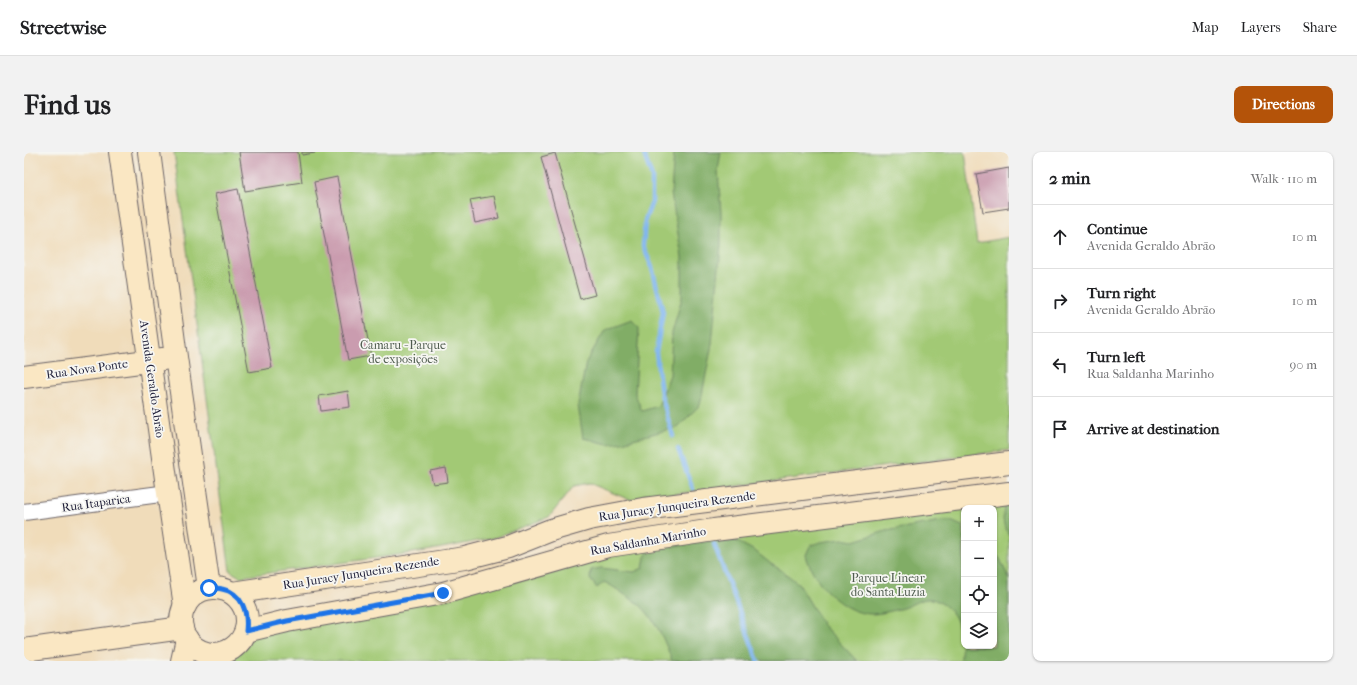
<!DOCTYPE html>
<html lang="en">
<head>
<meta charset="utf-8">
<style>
  :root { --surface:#fff; --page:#f2f2f2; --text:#202124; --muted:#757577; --line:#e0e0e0; --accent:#b45309 }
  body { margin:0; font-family:"IM FELL French Canon",serif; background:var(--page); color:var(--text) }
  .controls { position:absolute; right:12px; bottom:12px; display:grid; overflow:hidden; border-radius:8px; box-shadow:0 1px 3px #0004 }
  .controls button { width:36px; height:36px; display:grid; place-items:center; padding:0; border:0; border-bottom:1px solid var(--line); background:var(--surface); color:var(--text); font:20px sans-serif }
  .stop { position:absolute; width:12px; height:12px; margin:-9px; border:3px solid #1a73e8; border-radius:50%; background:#fff }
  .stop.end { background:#1a73e8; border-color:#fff; box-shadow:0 1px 4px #0008 }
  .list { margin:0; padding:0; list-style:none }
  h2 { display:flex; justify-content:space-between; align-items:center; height:52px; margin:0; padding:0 16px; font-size:17px }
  h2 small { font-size:13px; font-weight:400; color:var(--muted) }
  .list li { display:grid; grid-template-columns:26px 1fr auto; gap:12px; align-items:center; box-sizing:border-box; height:64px; padding:0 16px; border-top:1px solid var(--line) }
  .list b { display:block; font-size:15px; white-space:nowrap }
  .list p { margin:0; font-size:13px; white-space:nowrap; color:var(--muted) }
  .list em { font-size:13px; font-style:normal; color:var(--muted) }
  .icon { flex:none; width:22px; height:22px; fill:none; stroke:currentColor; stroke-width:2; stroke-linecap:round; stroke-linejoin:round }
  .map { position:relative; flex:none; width:985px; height:509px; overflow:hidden; border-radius:8px }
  header { display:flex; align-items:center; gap:24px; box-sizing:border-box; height:56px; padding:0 20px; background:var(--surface); border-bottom:1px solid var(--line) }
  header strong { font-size:19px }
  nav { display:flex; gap:22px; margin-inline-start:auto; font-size:14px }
  .intro { display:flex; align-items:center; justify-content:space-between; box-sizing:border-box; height:96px; padding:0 24px }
  h1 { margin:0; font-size:28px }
  .button { padding:10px 18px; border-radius:8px; background:var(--accent); color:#fff; font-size:14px; font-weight:700 }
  main { display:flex; gap:24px; padding:0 24px }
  aside { flex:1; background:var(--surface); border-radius:8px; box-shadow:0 1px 3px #0004 }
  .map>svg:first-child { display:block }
</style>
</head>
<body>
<header>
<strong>Streetwise</strong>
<nav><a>Map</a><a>Layers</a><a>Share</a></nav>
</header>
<div class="intro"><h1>Find us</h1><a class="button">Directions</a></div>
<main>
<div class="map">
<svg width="985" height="509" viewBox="0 0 985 509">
  <rect width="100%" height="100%" fill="#f6f6f2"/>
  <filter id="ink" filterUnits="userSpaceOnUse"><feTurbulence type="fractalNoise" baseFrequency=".025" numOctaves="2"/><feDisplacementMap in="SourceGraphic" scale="8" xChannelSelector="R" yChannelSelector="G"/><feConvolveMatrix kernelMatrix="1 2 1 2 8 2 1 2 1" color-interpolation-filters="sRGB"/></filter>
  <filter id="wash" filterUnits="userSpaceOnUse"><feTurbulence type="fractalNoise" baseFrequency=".012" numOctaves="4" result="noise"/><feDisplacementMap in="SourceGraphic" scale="16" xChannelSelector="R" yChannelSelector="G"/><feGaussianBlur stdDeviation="0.9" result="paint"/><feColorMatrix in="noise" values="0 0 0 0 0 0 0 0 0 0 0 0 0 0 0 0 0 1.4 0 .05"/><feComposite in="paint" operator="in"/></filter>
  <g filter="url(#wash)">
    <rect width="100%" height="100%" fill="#f0dcba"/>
    <g fill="#a2c974" stroke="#627658" fill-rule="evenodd">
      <polygon points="150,0 941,0 953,91 985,85 985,298 606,348 565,331 550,334 525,365 470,386 402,399 216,425 206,419"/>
      <path d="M 985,341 L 985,509 L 202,509 L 225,483 L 548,404 ZM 940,356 L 970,356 L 970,494 L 940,494 Z"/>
    </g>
    <g fill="#81ad66" stroke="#526850">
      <polygon points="650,0 697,0 694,18 697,61 697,93 688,192 676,253 654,275 598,290 584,292 559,286 554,253 562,210 581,178 608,168 615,176 611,242 618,259 634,254 646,223 648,181 658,146 658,105 647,41"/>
      <path d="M 983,348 L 985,348 L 985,383 C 977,372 978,360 983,348 Z"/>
      <path d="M 917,369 L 927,369 L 940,375 L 940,494 L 970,494 L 970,399 L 976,407 L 985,427 L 985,509 L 936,509 C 939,498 937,478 932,467 C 929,459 916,448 907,447 C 895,446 886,455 875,457 C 867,459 856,462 848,462 C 818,462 789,430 782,403 L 786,394 L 796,390 L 818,387 L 830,389 L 862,379 Z"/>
      <path d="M 702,387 L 712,389 L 731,399 L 747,412 L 757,418 L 775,432 L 799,473 L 833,509 L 648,509 C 641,489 632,468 616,453 C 613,450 609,449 606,446 C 596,440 591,435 580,430 L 573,436 L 566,427 L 567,418 L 577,416 L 610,420 L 619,416 L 621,405 L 626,397 Z"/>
    </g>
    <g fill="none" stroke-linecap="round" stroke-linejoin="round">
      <g stroke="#80b6ef" stroke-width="4.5">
        <polyline points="619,0 628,25 628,50 621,68 619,94 628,115 639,160 632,200 637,242 649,284"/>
        <polyline points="654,297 669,337"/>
        <polyline points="690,392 734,509"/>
      </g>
    </g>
    <g id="blocks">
      <g fill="#ca9caf">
        <polygon points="215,0 274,0 278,30 221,39"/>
        <polygon points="278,0 291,0 291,1 278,3"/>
        <polygon points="531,1 571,143 556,147 517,5"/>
        <polygon points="985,16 985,56 959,60 952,22"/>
        <polygon points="313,25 347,204 324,208 290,30"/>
        <polygon points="214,37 248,216 225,220 191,42"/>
        <polygon points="470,44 475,66 451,71 446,48"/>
        <polygon points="324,239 326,255 297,259 295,244"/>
        <polygon points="422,316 424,330 409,332 406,319"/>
      </g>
    </g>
  </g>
  <g filter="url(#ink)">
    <use href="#blocks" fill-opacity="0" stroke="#6a6367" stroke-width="1"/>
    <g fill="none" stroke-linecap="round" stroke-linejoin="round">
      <defs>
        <polyline id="street" points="0,360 144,341"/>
        <g id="secondary">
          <polyline points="96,0 144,341 161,454"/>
          <polyline points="125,0 152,205 185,436"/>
          <polyline points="0,225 139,207"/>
          <circle cx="190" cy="469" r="33"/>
          <polyline points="208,441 441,406 484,395 527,378 565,367 619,357 985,311"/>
          <polyline points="222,479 263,469 419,441 584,394 690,378 985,341"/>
          <polyline points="0,498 158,476"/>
          <polyline points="158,509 163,487"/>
        </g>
      </defs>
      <use href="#street" stroke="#6a6367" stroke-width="18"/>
      <use href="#secondary" stroke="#6a6367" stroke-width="24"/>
      <use href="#street" stroke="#fff" stroke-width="16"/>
      <use href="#secondary" stroke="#fae7c3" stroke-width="22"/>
    </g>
  </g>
  <g fill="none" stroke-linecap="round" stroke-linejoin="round" filter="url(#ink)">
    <path stroke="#1a73e8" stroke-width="5" d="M 185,436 C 189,436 194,436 198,437 C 219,441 224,461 222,479 L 263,469 L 419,441"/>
  </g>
  <g text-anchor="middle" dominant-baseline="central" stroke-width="3.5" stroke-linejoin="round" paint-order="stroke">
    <g font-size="12" fill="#4f5c4f" stroke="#f6f6f2">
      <text x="379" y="193">Camaru - Parque<tspan x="379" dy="14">de exposições</tspan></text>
      <text x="864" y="426">Parque Linear<tspan x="864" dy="14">do Santa Luzia</tspan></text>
    </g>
    <g font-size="12" fill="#22223b" stroke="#f6f6f2">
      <text transform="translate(63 217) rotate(-8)">Rua Nova Ponte</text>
      <text transform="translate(128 227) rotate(82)">Avenida Geraldo Abrão</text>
      <text transform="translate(72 351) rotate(-8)">Rua Itaparica</text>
      <text transform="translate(653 354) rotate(-8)">Rua Juracy Junqueira Rezende</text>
      <text transform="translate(624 389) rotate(-10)">Rua Saldanha Marinho</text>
      <text transform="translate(337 421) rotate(-9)">Rua Juracy Junqueira Rezende</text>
    </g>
  </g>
</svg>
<div class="controls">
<button>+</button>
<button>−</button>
<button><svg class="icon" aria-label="locate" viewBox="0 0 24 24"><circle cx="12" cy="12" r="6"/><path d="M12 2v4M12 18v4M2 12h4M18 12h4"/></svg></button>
<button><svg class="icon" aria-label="layers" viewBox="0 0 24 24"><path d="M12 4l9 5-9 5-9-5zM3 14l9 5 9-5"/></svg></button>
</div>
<div class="stop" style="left:185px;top:436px"></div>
<div class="stop end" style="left:419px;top:441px"></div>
</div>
<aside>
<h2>2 min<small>Walk · 110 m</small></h2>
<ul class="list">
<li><svg class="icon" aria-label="ahead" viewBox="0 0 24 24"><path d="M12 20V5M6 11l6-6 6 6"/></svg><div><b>Continue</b><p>Avenida Geraldo Abrão</p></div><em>10 m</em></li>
<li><svg class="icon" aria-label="right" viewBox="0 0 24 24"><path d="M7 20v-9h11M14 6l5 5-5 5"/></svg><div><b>Turn right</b><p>Avenida Geraldo Abrão</p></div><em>10 m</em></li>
<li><svg class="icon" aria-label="left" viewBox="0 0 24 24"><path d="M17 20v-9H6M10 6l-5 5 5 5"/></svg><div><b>Turn left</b><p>Rua Saldanha Marinho</p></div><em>90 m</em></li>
<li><svg class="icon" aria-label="arrive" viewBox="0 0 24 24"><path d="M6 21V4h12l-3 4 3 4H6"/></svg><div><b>Arrive at destination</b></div></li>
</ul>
</aside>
</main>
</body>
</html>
